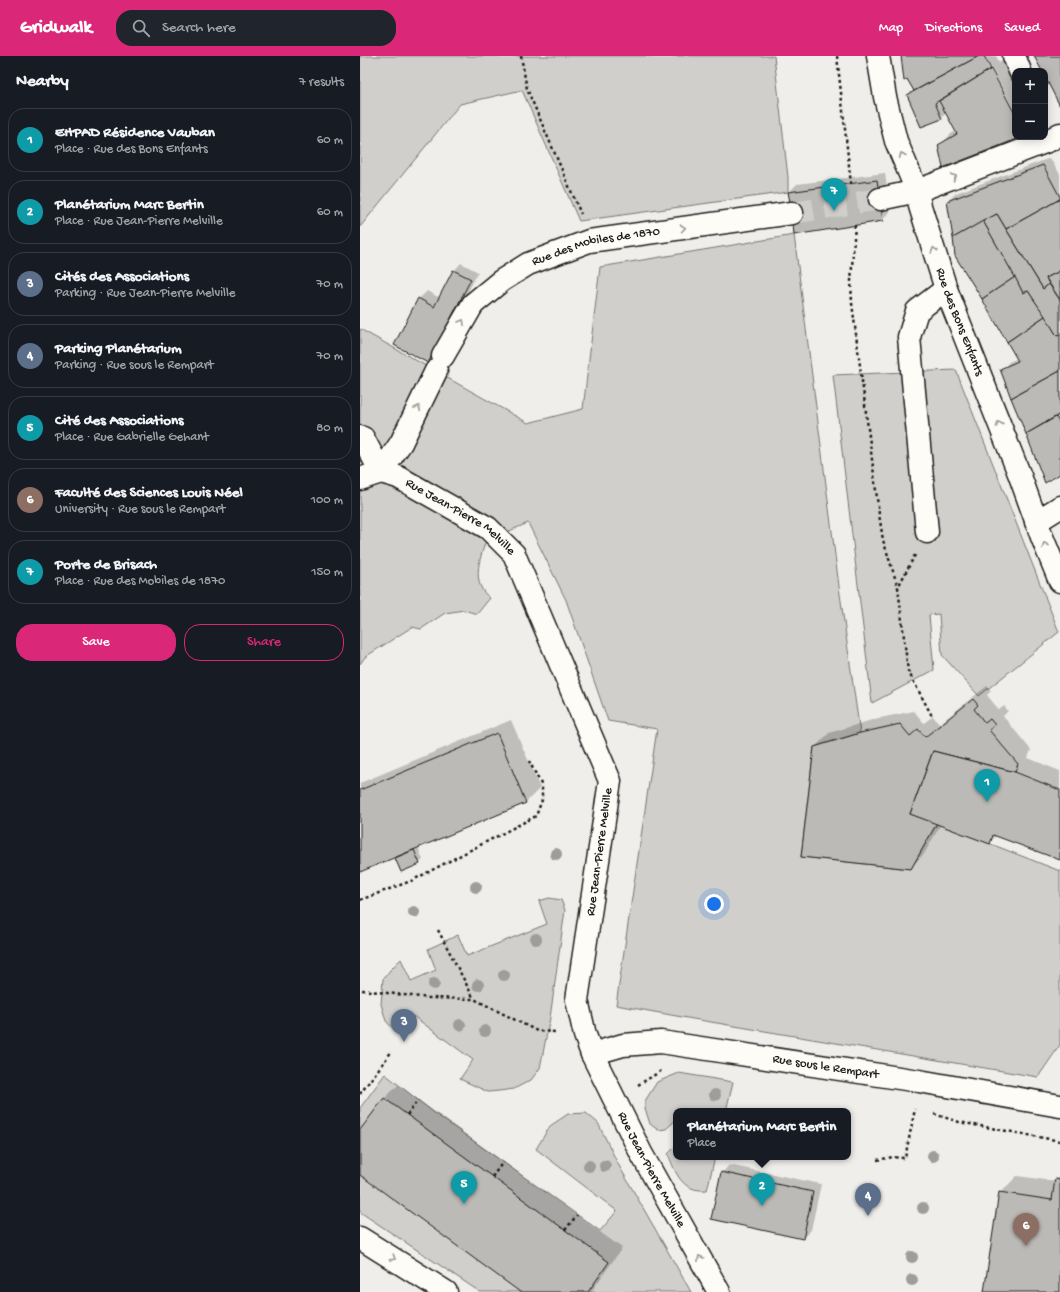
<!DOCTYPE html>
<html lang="en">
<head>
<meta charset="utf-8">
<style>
  :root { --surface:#171b24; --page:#20242c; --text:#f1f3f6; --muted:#9ea1a6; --line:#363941; --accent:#db2777 }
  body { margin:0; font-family:"Gochi Hand",sans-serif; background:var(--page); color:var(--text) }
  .controls { position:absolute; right:12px; top:12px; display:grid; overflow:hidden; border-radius:8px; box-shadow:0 2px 10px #0003 }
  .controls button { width:36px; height:36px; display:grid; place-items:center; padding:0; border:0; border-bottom:1px solid var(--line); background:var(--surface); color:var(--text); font:20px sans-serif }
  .you { position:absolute; left:354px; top:848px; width:14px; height:14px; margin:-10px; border:3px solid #fff; border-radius:50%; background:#1a73e8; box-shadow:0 0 0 6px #1a73e833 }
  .badge { display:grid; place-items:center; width:26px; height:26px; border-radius:50%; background:var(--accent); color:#fff; font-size:13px; font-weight:700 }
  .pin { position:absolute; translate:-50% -33px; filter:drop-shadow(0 1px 2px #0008) }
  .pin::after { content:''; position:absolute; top:21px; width:14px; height:12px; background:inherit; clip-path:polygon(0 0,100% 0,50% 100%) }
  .popup { position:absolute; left:313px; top:1052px; width:178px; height:52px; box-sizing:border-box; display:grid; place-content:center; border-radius:8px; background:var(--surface); filter:drop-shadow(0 1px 3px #0005); font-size:13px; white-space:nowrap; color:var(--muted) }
  .popup b { font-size:15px; color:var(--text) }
  .popup::after { content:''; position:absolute; left:50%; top:100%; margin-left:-8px; border:8px solid transparent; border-top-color:var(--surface) }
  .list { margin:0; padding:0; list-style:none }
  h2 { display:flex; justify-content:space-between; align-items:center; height:52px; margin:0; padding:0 16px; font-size:17px }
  h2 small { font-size:13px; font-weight:400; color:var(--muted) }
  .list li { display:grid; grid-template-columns:26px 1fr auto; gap:12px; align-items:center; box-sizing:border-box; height:64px; margin:0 8px 8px; padding:0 8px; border:1px solid var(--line); border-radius:16px }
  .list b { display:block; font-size:15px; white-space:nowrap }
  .list p { margin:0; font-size:13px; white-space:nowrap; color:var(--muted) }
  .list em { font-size:13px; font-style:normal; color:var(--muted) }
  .actions { display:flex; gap:8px; padding:12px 16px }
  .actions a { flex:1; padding:9px 0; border:1px solid var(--accent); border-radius:16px; text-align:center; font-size:14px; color:var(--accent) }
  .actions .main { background:var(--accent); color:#fff }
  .icon { flex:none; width:22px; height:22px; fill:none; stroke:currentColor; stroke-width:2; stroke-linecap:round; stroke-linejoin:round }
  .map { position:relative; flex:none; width:700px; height:1236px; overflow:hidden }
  header { display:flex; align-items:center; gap:24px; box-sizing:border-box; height:56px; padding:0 20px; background:var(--accent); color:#fff }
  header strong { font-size:19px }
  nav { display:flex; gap:22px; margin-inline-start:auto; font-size:14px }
  .search { width:280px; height:36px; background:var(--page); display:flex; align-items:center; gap:10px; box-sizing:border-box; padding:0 14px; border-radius:16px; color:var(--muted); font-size:15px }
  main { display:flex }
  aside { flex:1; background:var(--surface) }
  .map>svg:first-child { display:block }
</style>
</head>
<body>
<header>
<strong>Gridwalk</strong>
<div class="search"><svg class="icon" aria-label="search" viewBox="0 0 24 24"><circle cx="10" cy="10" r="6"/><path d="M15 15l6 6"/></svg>Search here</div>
<nav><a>Map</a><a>Directions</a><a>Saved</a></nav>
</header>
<main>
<aside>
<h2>Nearby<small>7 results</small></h2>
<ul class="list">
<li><span class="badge" style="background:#0f9aa8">1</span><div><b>EHPAD Résidence Vauban</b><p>Place · Rue des Bons Enfants</p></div><em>60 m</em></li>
<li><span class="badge" style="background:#0f9aa8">2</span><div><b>Planétarium Marc Bertin</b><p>Place · Rue Jean-Pierre Melville</p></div><em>60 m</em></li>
<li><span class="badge" style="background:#5c6f8a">3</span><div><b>Cités des Associations</b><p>Parking · Rue Jean-Pierre Melville</p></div><em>70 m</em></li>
<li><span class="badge" style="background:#5c6f8a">4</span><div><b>Parking Planétarium</b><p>Parking · Rue sous le Rempart</p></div><em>70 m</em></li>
<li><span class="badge" style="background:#0f9aa8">5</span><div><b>Cité des Associations</b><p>Place · Rue Gabrielle Gehant</p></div><em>80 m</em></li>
<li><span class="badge" style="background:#8d6e63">6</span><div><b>Faculté des Sciences Louis Néel</b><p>University · Rue sous le Rempart</p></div><em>100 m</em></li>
<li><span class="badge" style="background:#0f9aa8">7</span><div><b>Porte de Brisach</b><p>Place · Rue des Mobiles de 1870</p></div><em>150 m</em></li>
</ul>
<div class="actions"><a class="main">Save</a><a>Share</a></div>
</aside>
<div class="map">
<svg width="700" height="1236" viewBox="0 0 700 1236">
  <rect width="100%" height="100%" fill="#f0eeea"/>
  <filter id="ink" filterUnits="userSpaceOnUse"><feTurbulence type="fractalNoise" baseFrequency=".025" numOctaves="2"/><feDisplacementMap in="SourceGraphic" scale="8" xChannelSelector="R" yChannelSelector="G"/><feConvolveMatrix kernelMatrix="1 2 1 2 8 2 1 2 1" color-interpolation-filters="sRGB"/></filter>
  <g filter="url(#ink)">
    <g fill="#d0cfcc" stroke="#767674">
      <polygon points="0,0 414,0 428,121 428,136 219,165 162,34 100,48 0,171"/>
      <path d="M 434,179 L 480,538 L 500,677 L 454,691 L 441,801 L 551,813 L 577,767 L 700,815 L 700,989 L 678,1021 L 333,963 L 256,949 L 297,673 L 248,665 L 206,544 L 168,467 L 126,485 C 119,504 111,528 130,542 L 117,558 L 104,554 L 85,557 L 61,573 L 52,571 L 5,601 L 0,608 L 0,273 L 168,367 L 223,353 L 240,211 Z"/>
      <polygon points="596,314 699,576 619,640 582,599 579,558 569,559 574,614 512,647 473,319"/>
      <polygon points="189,842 201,844 205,854 190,962 180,1012 171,1024 154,1033 139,1035 128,1036 100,1023 113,1004 53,960 37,977 26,965 21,948 23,923 31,913 41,903 51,925 76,914 68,893 98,879 107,900 187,868 179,845"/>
      <polygon points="319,1017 373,1026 366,1055 316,1055 316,1064 306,1073 298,1074 290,1068 285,1052 285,1045 297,1026"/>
      <polygon points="25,1018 77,1059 240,1175 257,1155 176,1093 190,1070 208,1058 226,1057 238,1067 258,1108 331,1236 120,1236 0,1156 0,1052"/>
      <path d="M 316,1090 L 316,1101 L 355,1101 L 347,1134 C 321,1136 316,1117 308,1098 Z"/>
    </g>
    <g fill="#0003">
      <polygon points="542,0 636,0 639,6 643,3 655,26 655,56 630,9 628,10 655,60 655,81 659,81 580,89 591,78 596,75 586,57 581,62 548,40 554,34"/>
      <polygon points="690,102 700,118 700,417 686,425 642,314 649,306 658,302 588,145 596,137"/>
      <polygon points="525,117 530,156 522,164 432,144 429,136 437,128"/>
      <polygon points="101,207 118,216 76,298 68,305 59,243 67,235 80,242 94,215"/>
      <polygon points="627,630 631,635 627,639 639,654 644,650 648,655 643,660 671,694 668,702 700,715 700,803 637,779 629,787 581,768 564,798 550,812 455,691 469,677 515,663 554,655 564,667 573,660 579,668"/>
      <polygon points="151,664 180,732 166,746 58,791 63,804 59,807 41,815 35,801 0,815 0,727"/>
      <polygon points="38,1029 262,1192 231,1236 162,1236 0,1117 0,1075 24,1043"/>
      <polygon points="369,1109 461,1128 451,1174 443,1182 362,1117"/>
      <polygon points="700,1119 700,1236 625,1236 640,1137 657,1120 695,1125"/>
    </g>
    <g fill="#bbbab6" stroke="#1c1c1c">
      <polygon points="541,0 619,0 554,35 547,23 544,25"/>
      <polygon points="619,0 624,0 631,13 575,47 582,63 561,71 547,39"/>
      <polygon points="674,0 700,0 700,50 685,21 685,15 682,15"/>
      <polygon points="631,13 655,58 655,81 662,81 583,112 578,89 597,78 579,45"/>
      <polygon points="683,109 700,141 700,143 646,173 637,158 593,182 587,145"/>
      <polygon points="517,124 523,165 434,179 431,145 430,146 428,136"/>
      <polygon points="700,143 700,215 686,222 689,228 683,233 646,173"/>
      <polygon points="637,158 646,173 683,233 689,228 700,244 700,279 697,280 668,235 663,237 623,165"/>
      <polygon points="623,165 655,221 622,243 595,200 593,182"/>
      <polygon points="93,214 111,223 68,307 34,289 58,242 74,251"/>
      <polygon points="700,215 700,244 686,222"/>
      <polygon points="655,221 663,237 668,235 685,260 647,286 622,243"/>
      <polygon points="685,260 697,280 700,279 700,315 651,342 640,313 658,305 647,286"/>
      <polygon points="700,315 700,358 666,378 651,342"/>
      <polygon points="696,361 700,368 700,418 685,427 666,378"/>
      <polygon points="613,643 618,649 614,653 625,667 630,663 635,669 629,674 658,708 655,716 573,695 550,758 577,767 551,813 441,801 454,691 500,677 540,668 550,680 558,673 565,681"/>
      <polygon points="137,677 166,747 0,816 0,734"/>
      <polygon points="573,695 655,716 700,734 700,804 633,779 630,788 550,758"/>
      <polygon points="54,794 60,808 41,816 35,802"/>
      <polygon points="24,1042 249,1206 228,1236 160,1236 0,1119 0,1074"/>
      <polygon points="361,1116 453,1136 443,1183 351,1163"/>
      <polygon points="695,1123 700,1124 700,1236 624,1236 639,1136 692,1144"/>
    </g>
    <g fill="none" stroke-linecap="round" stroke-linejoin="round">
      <polyline stroke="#d0cecb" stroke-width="22" stroke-dasharray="22 11" stroke-linecap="butt" points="432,157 520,143"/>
      <defs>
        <g id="minor">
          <path id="s1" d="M 518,0 L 525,41 L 536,85 L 557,135 L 560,150 L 586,233 L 660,420 L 682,481 L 700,525"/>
          <polyline points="654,0 660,15"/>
          <polyline points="520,143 557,135 690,84 700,78"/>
          <path id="s2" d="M 83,300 L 113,248 L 141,225 L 168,208 L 229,185 L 432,157"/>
          <polyline points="0,381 3,382 21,416"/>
          <path id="s3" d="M 21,416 L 38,421 L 128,472 L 154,498 L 250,725 L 217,944 L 225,979 L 232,998 L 281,1097 L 359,1236"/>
          <polyline points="0,423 21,416 41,387 76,315"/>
          <polyline points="676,466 700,451"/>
          <polyline points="567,476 549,281 557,255 586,233"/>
          <path id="s4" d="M 232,998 L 263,989 L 301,986 L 559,1025 L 700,1050"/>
          <polyline points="0,1182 86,1236"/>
        </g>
      </defs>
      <use href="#minor" stroke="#1c1c1c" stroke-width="25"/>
      <g stroke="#1c1c1c" stroke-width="2.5" stroke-dasharray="3 3" stroke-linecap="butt">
        <polyline points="161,0 167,33 221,158"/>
        <polyline points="477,0 491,128"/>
        <polyline points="495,169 491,225 492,247 519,458 523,484 538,531"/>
        <polyline points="555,499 538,531 548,615 572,660"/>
        <polyline points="0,844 51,825 176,760 182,744 182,730 169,705"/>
        <polyline points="78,874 114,943"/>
        <polyline points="2,934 69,942 114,943 177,975 196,976"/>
        <polyline points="278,1029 301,1015"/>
        <polyline points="0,1038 32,995"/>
        <polyline points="574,1058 599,1066 700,1085"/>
        <polyline points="47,1059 58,1044"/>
        <polyline points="517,1104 533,1101 545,1102 555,1053"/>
        <polyline points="132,1121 143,1106"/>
        <polyline points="205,1174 217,1159"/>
      </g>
      <use href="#minor" stroke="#fdfcf7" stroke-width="22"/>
    </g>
    <g fill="#9e9d9b">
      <circle cx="196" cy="798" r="6"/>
      <circle cx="116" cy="831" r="6"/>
      <circle cx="54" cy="856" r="6"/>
      <circle cx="176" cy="883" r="6"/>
      <circle cx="144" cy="919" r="6"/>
      <circle cx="74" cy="928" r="6"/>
      <circle cx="118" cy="929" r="6"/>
      <circle cx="100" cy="969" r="6"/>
      <circle cx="125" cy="975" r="6"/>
      <circle cx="355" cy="1039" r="6"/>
      <circle cx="573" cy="1100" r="6"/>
      <circle cx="229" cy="1110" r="6"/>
      <circle cx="245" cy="1110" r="6"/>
      <circle cx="563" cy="1152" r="6"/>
      <circle cx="552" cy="1201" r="6"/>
      <circle cx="552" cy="1224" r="6"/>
    </g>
    <defs><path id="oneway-chevron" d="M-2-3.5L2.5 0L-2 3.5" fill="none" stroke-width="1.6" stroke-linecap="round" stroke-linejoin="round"/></defs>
    <g stroke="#989794">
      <use href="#oneway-chevron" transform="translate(542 99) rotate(-113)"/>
      <use href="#oneway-chevron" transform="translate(594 121) rotate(-21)"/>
      <use href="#oneway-chevron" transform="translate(323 172) rotate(-8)"/>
      <use href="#oneway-chevron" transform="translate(574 194) rotate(-107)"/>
      <use href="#oneway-chevron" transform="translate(102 266) rotate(-60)"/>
      <use href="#oneway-chevron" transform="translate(58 352) rotate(-64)"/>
      <use href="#oneway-chevron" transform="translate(639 368) rotate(-112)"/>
      <use href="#oneway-chevron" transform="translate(685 489) rotate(-112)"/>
      <use href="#oneway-chevron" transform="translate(33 1202) rotate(32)"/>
      <use href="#oneway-chevron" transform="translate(340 1202) rotate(-119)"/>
    </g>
  </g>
  <g text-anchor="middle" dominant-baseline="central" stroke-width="3" stroke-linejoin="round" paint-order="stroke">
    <g font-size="13" fill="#1c1c1c" stroke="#fdfcf7">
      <text stroke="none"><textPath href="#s2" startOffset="199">Rue des Mobiles de 1870</textPath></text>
      <text stroke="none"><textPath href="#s1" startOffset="279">Rue des Bons Enfants</textPath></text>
      <text stroke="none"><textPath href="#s3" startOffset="92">Rue Jean-Pierre Melville</textPath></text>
      <text transform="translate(240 796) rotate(-82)">Rue Jean-Pierre Melville</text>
      <text stroke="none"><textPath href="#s4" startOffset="237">Rue sous le Rempart</textPath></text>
      <text stroke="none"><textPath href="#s3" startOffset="812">Rue Jean-Pierre Melville</textPath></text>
    </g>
  </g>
</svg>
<div class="controls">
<button>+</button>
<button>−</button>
</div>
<div class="you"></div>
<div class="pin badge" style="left:627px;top:746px;background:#0f9aa8">1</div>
<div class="pin badge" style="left:402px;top:1150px;background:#0f9aa8">2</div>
<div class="popup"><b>Planétarium Marc Bertin</b>Place</div>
<div class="pin badge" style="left:44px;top:986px;background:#5c6f8a">3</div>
<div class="pin badge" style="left:508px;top:1160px;background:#5c6f8a">4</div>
<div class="pin badge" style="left:104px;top:1148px;background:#0f9aa8">5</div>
<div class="pin badge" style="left:666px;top:1190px;background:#8d6e63">6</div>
<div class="pin badge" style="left:474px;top:155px;background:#0f9aa8">7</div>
</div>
</main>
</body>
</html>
